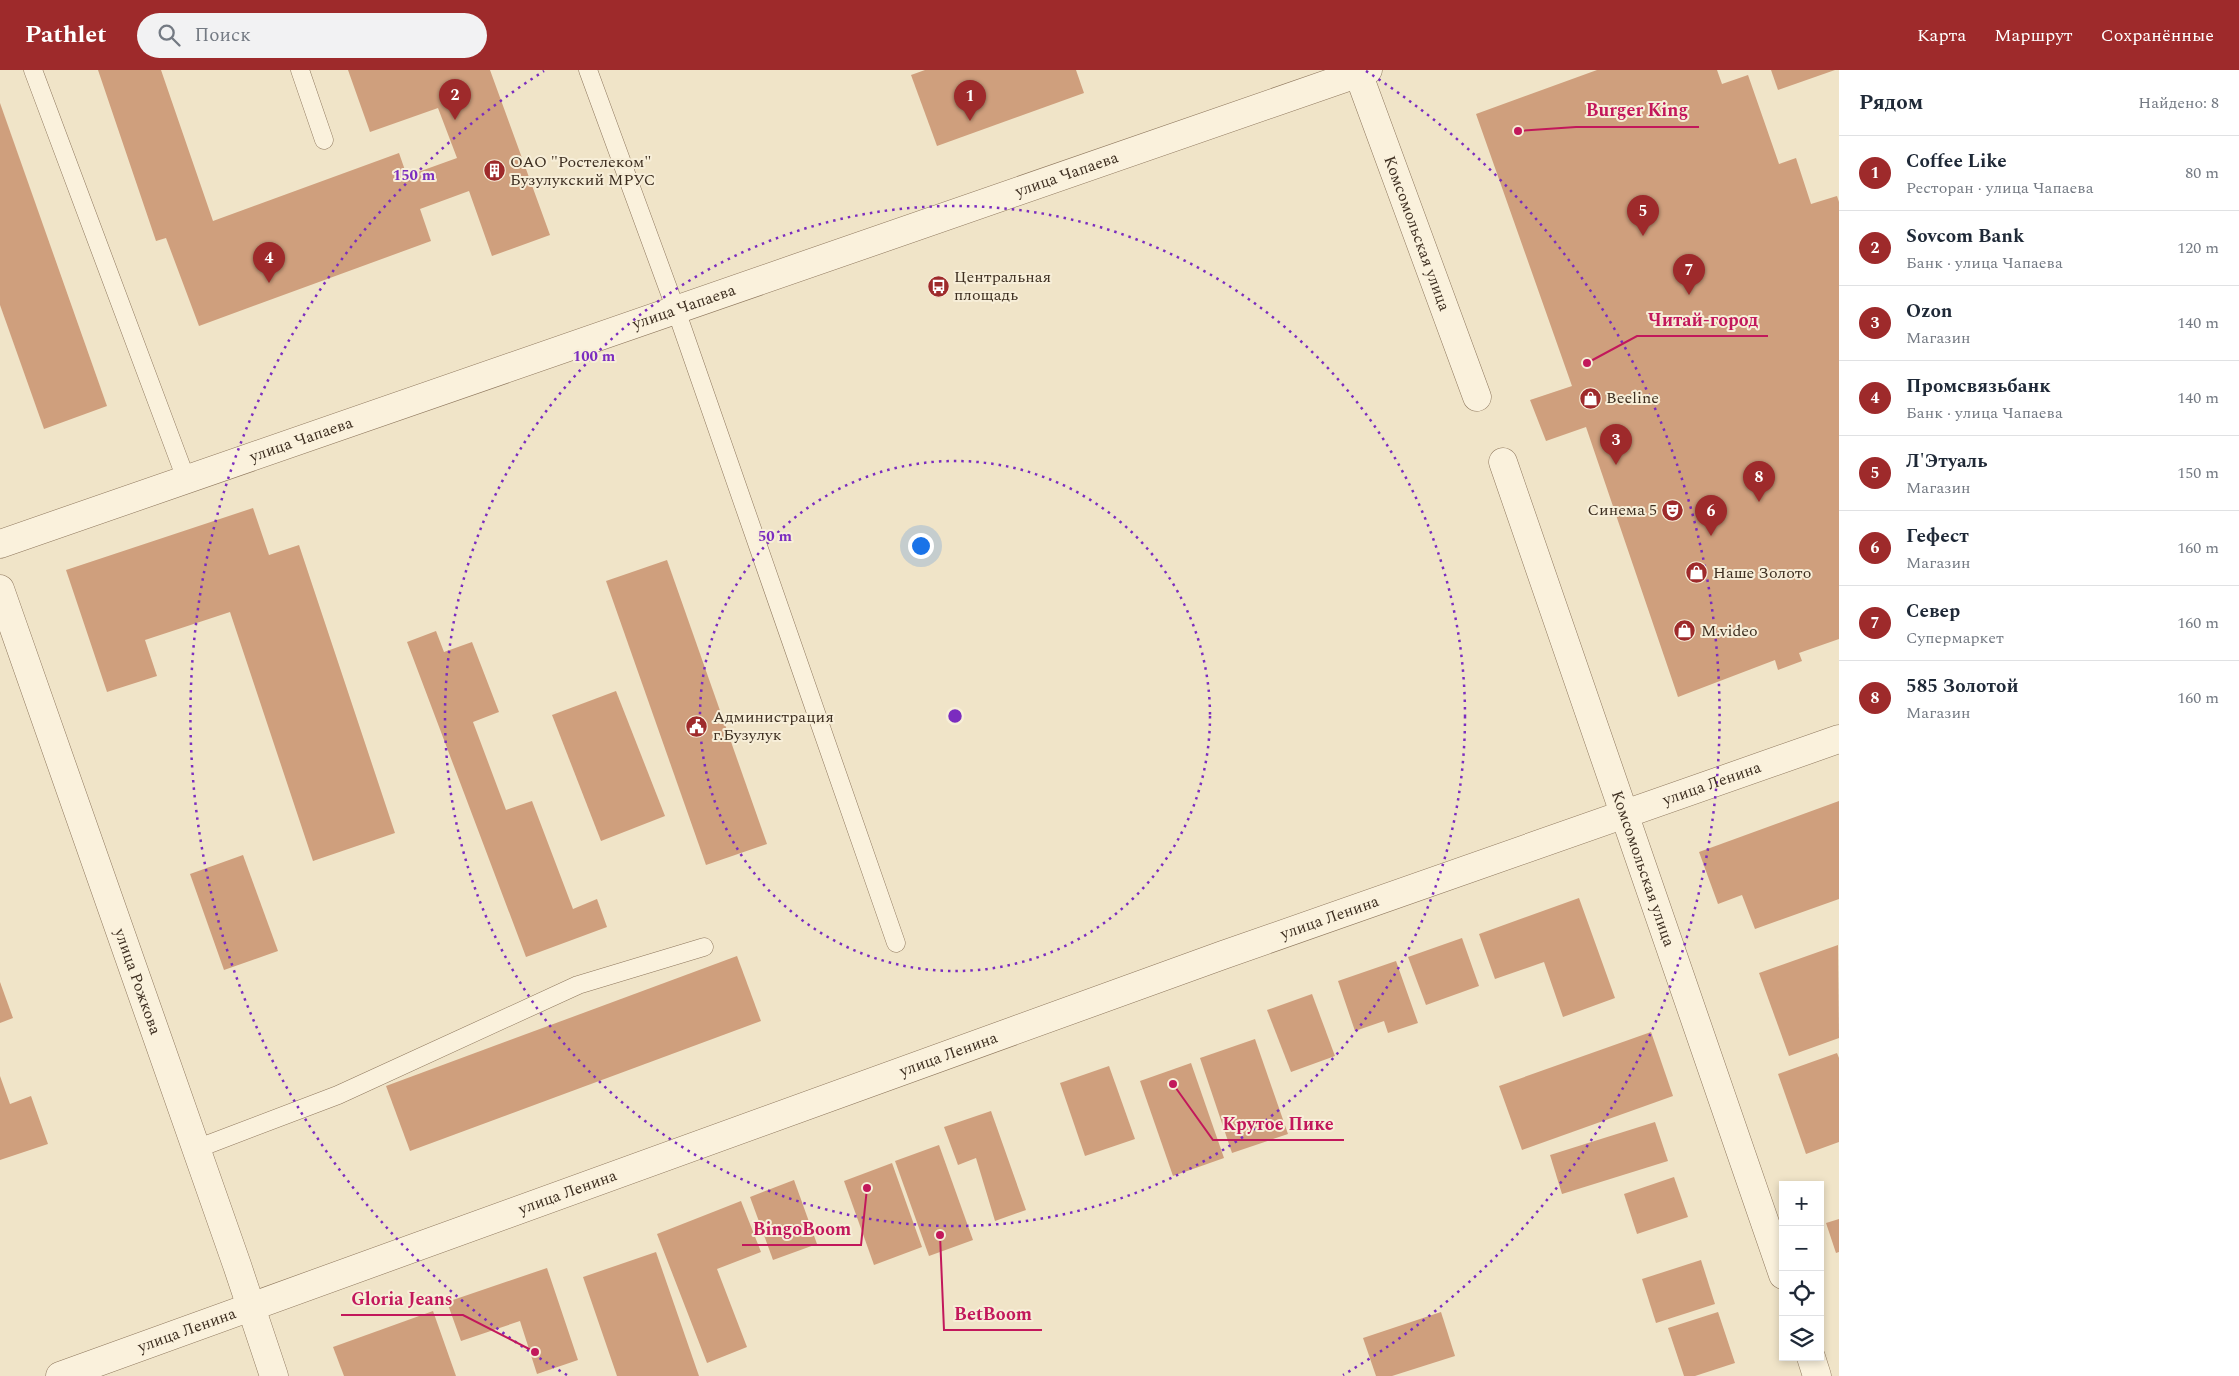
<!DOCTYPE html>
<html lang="ru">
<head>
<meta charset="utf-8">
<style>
  :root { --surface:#fff; --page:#f2f2f3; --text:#1f2937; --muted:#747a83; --line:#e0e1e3; --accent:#9e2a2b }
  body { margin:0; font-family:Spectral,serif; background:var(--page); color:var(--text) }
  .controls { position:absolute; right:15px; bottom:15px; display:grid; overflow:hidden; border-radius:0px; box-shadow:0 2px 8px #0003 }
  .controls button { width:45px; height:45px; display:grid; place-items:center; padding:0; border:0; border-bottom:1px solid var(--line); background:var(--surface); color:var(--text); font:25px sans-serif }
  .you { position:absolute; left:920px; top:475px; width:18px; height:18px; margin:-12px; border:4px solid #fff; border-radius:50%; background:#1a73e8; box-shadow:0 0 0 8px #1a73e833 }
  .badge { display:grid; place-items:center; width:32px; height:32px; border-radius:50%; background:var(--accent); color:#fff; font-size:16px; font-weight:700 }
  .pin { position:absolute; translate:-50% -41px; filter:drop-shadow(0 1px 2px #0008) }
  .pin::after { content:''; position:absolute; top:26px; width:18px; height:15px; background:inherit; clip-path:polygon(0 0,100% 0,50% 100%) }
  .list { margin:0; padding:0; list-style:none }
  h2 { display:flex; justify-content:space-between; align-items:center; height:65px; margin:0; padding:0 20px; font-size:21px }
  h2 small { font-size:16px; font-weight:400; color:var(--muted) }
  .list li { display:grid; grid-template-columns:32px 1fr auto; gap:15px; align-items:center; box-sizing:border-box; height:75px; padding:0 20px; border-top:1px solid var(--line) }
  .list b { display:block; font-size:19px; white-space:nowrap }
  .list p { margin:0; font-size:16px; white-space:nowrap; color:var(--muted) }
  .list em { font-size:16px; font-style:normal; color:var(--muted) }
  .icon { flex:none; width:28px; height:28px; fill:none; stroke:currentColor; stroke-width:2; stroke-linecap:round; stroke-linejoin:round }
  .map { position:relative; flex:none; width:1839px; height:1306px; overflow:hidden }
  header { display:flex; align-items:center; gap:30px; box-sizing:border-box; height:70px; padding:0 25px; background:var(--accent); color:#fff }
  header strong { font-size:24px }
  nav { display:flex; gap:28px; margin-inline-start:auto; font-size:18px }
  .search { width:350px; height:45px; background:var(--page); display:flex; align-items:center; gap:12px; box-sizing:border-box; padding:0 18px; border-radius:28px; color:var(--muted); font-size:19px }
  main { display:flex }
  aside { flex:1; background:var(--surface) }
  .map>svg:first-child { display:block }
</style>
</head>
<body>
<header>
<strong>Pathlet</strong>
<div class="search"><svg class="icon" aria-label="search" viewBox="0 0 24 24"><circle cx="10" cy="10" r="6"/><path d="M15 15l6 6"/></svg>Поиск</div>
<nav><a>Карта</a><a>Маршрут</a><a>Сохранённые</a></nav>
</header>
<main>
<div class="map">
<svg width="1839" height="1306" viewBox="0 0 1839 1306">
  <rect width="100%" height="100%" fill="#f0e4c8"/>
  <g fill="#cf9f7d">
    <polygon points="98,0 161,0 213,151 399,83 407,106 457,88 438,38 370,62 348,0 490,0 550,165 492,186 469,121 420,139 431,171 199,256 166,168 156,171"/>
    <polygon points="925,0 1076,0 1084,23 937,76 911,5"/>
    <polygon points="1597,0 1717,0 1722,14 1748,5 1779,94 1796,88 1811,134 1837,126 1839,132 1839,569 1799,583 1802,591 1778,600 1775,590 1678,627 1586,357 1546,371 1530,330 1572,316 1476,44"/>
    <polygon points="1771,0 1835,0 1778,20"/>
    <polygon points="0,33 107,336 44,359 0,235"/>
    <polygon points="253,438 269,485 299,475 395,763 313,791 230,542 145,570 157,606 107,622 66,500"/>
    <polygon points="667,490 767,774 706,795 606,511"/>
    <polygon points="436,561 444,582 472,572 499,642 473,652 506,740 532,731 573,839 597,829 607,857 526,887 407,572"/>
    <polygon points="616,621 665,746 601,771 552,645"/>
    <polygon points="1839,731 1839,829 1755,859 1742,825 1718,834 1699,782"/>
    <polygon points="243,785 278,881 224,900 190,804"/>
    <polygon points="1579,828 1615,928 1563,947 1544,892 1495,909 1479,864"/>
    <polygon points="1462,868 1479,916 1426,935 1408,887"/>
    <polygon points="1838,875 1839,968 1789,986 1759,903"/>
    <polygon points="737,886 761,951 410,1081 386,1016"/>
    <polygon points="1396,891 1418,953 1388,963 1384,951 1355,961 1338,911"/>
    <polygon points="0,912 13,948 0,953"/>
    <polygon points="1312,924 1335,986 1291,1002 1267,940"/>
    <polygon points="1651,962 1673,1026 1522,1080 1499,1016"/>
    <polygon points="1255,969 1288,1064 1232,1083 1200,988"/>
    <polygon points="1837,983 1839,988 1839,1072 1806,1084 1778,1004"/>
    <polygon points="1191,993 1224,1088 1173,1106 1140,1011"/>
    <polygon points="1109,996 1135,1069 1085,1086 1060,1013"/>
    <polygon points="0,1006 10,1034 31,1026 48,1074 0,1090"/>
    <polygon points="991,1041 1026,1140 995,1151 976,1088 958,1095 944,1057"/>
    <polygon points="1655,1052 1668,1091 1562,1124 1550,1085"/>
    <polygon points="939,1075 973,1170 929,1186 895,1091"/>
    <polygon points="892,1093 922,1177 874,1195 844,1111"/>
    <polygon points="1674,1107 1688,1147 1637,1164 1624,1124"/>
    <polygon points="794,1110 817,1174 773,1190 750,1127"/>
    <polygon points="741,1131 761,1182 717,1199 747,1277 707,1293 657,1164"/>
    <polygon points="1839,1149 1839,1182 1836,1183 1826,1153"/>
    <polygon points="656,1182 699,1306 617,1306 583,1207"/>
    <polygon points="1701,1190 1715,1234 1656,1253 1642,1209"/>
    <polygon points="547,1198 578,1290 537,1304 520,1251 461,1271 447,1232"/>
    <polygon points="433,1241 456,1306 344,1306 333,1277"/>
    <polygon points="1441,1242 1455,1286 1392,1306 1376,1306 1363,1268"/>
    <polygon points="1718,1242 1735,1293 1695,1306 1684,1306 1668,1258"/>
  </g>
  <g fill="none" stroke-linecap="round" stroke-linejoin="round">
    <defs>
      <g id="service">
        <polyline points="33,0 186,409"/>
        <polyline points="300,0 324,70"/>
        <polyline points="588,0 676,240 896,873"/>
        <polyline points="196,1079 338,1025 578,915 704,877"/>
      </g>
      <g id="minor">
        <path id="s1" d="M 1357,0 L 1477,327"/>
        <path id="s2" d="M 1503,392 L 1783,1205"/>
        <path id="s3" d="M 0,519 L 237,1195 L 274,1306"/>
        <polyline points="1811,1287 1817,1306"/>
        <path id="s4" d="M 60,1306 L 1223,885 L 1839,669"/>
      </g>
      <g id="tertiary">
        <path id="s5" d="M 0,474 L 1368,0"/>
      </g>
    </defs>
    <use href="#service" stroke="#8d765c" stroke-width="19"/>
    <use href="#minor" stroke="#8d765c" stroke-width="29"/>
    <use href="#tertiary" stroke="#8d765c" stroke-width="29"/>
    <use href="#service" stroke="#faf1dc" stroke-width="18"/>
    <use href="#minor" stroke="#faf1dc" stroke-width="28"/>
    <use href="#tertiary" stroke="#faf1dc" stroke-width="28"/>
  </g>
  <g fill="none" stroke="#7b2cbf" stroke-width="2.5" stroke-dasharray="2.5 5">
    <circle cx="955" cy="646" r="255"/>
    <circle cx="955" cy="646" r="510"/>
    <path d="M567 1305A765 765 0 0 1 544 1M1366 1A765 765 0 0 1 1343 1305"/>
  </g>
  <defs>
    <symbol id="building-disc" viewBox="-11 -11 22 22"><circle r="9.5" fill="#9e2a2b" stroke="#f7eed8"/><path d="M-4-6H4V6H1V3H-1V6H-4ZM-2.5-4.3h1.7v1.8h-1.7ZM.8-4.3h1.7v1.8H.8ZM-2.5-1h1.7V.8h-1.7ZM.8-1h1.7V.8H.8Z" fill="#fff"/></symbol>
    <symbol id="bus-disc" viewBox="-11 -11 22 22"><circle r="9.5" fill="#9e2a2b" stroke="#f7eed8"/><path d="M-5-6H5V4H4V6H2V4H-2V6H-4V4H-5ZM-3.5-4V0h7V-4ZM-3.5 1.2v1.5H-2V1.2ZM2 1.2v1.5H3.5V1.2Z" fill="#fff"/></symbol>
    <symbol id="shop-disc" viewBox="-11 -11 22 22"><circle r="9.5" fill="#9e2a2b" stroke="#f7eed8"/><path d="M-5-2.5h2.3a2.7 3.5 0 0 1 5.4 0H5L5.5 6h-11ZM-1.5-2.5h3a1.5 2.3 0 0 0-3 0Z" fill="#fff"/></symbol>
    <symbol id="theatre-disc" viewBox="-11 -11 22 22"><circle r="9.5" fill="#9e2a2b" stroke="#f7eed8"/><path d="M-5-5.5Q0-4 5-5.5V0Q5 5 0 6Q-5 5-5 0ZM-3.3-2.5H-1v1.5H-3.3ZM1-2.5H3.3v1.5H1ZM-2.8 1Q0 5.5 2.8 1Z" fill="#fff"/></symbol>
    <symbol id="civic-disc" viewBox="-11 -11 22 22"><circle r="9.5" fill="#9e2a2b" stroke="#f7eed8"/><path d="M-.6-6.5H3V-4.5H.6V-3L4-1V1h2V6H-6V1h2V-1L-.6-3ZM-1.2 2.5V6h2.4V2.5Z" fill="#fff"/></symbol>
  </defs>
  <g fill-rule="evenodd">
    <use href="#building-disc" x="482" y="88" width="25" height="25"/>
    <use href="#bus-disc" x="926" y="204" width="25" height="25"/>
    <use href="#shop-disc" x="1578" y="316" width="25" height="25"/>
    <use href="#theatre-disc" x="1660" y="428" width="25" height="25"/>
    <use href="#shop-disc" x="1684" y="490" width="25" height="25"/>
    <use href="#shop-disc" x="1672" y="548" width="25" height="25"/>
    <use href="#civic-disc" x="684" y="644" width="25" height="25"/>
  </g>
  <g text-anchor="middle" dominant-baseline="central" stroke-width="4" stroke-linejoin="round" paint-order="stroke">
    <g font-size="16" fill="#3d2e20" stroke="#f7eed8" text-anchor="start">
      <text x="510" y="92">ОАО "Ростелеком"<tspan x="510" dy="18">Бузулукский МРУС</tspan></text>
      <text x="954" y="207">Центральная<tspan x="954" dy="18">площадь</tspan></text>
      <text x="1606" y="328">Beeline</text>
      <text x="1657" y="440" text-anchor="end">Синема 5</text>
      <text x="1713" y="503">Наше Золото</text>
      <text x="1701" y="561">M.video</text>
      <text x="713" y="647">Администрация<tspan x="713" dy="18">г.Бузулук</tspan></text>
    </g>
    <g font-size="16" fill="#3d2e20" stroke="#f7eed8">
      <text stroke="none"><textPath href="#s5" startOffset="1129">улица Чапаева</textPath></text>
      <text stroke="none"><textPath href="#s1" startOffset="174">Комсомольская улица</textPath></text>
      <text stroke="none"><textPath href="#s5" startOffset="724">улица Чапаева</textPath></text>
      <text stroke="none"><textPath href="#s5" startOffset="319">улица Чапаева</textPath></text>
      <text stroke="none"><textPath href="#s4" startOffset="1755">улица Ленина</textPath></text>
      <text stroke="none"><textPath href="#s2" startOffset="430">Комсомольская улица</textPath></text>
      <text stroke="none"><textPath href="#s4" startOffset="1350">улица Ленина</textPath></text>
      <text stroke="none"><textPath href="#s3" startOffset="416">улица Рожкова</textPath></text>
      <text stroke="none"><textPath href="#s4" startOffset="945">улица Ленина</textPath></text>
      <text stroke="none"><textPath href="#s4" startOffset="540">улица Ленина</textPath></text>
      <text stroke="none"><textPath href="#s4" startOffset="135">улица Ленина</textPath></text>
    </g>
  </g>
  <circle cx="955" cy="646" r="8" fill="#7b2cbf" stroke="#f7eed8" stroke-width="2.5"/>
  <g font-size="15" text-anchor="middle" font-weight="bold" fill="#7b2cbf" stroke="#f7eed8" stroke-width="4" stroke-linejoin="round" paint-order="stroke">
    <text x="414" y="110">150 m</text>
    <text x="594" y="291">100 m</text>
    <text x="775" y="471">50 m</text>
  </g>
  <path fill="none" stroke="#c2185b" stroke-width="2" d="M1518 61L1576 57H1699M1587 293L1637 266H1768M1173 1014L1213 1070H1344M867 1118L861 1175H742M535 1282L463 1245H341M940 1165L944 1260H1042"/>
  <g fill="#c2185b" stroke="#f7eed8" stroke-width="2">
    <circle cx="1518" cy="61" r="5"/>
    <circle cx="1587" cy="293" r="5"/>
    <circle cx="1173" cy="1014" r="5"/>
    <circle cx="867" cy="1118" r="5"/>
    <circle cx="535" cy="1282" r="5"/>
    <circle cx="940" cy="1165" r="5"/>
  </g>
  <g font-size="18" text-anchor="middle" font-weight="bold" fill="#c2185b" stroke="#f7eed8" stroke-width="4" stroke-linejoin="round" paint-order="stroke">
    <text x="1637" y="46">Burger King</text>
    <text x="1703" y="256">Читай-город</text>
    <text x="1278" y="1060">Крутое Пике</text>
    <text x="802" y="1165">BingoBoom</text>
    <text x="402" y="1235">Gloria Jeans</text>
    <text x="993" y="1250">BetBoom</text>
  </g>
</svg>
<div class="controls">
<button>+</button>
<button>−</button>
<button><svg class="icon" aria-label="locate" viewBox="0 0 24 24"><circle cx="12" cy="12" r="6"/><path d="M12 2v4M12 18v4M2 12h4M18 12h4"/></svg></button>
<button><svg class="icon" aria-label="layers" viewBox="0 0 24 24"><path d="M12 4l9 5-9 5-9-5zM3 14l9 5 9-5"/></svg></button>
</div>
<div class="you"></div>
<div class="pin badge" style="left:970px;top:51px">1</div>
<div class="pin badge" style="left:455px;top:50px">2</div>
<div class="pin badge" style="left:1616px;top:395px">3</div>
<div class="pin badge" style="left:269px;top:213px">4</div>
<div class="pin badge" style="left:1643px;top:166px">5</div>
<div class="pin badge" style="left:1711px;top:466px">6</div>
<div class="pin badge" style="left:1689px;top:225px">7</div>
<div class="pin badge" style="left:1759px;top:432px">8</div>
</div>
<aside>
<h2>Рядом<small>Найдено: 8</small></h2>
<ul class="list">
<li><span class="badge">1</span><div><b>Coffee Like</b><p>Ресторан · улица Чапаева</p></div><em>80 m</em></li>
<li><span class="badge">2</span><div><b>Sovcom Bank</b><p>Банк · улица Чапаева</p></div><em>120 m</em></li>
<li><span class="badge">3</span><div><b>Ozon</b><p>Магазин</p></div><em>140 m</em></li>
<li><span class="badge">4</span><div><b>Промсвязьбанк</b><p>Банк · улица Чапаева</p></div><em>140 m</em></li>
<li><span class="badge">5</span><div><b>Л'Этуаль</b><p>Магазин</p></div><em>150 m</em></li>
<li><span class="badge">6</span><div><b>Гефест</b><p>Магазин</p></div><em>160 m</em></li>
<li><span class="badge">7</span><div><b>Север</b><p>Супермаркет</p></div><em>160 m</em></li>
<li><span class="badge">8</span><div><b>585 Золотой</b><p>Магазин</p></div><em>160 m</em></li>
</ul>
</aside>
</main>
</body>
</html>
